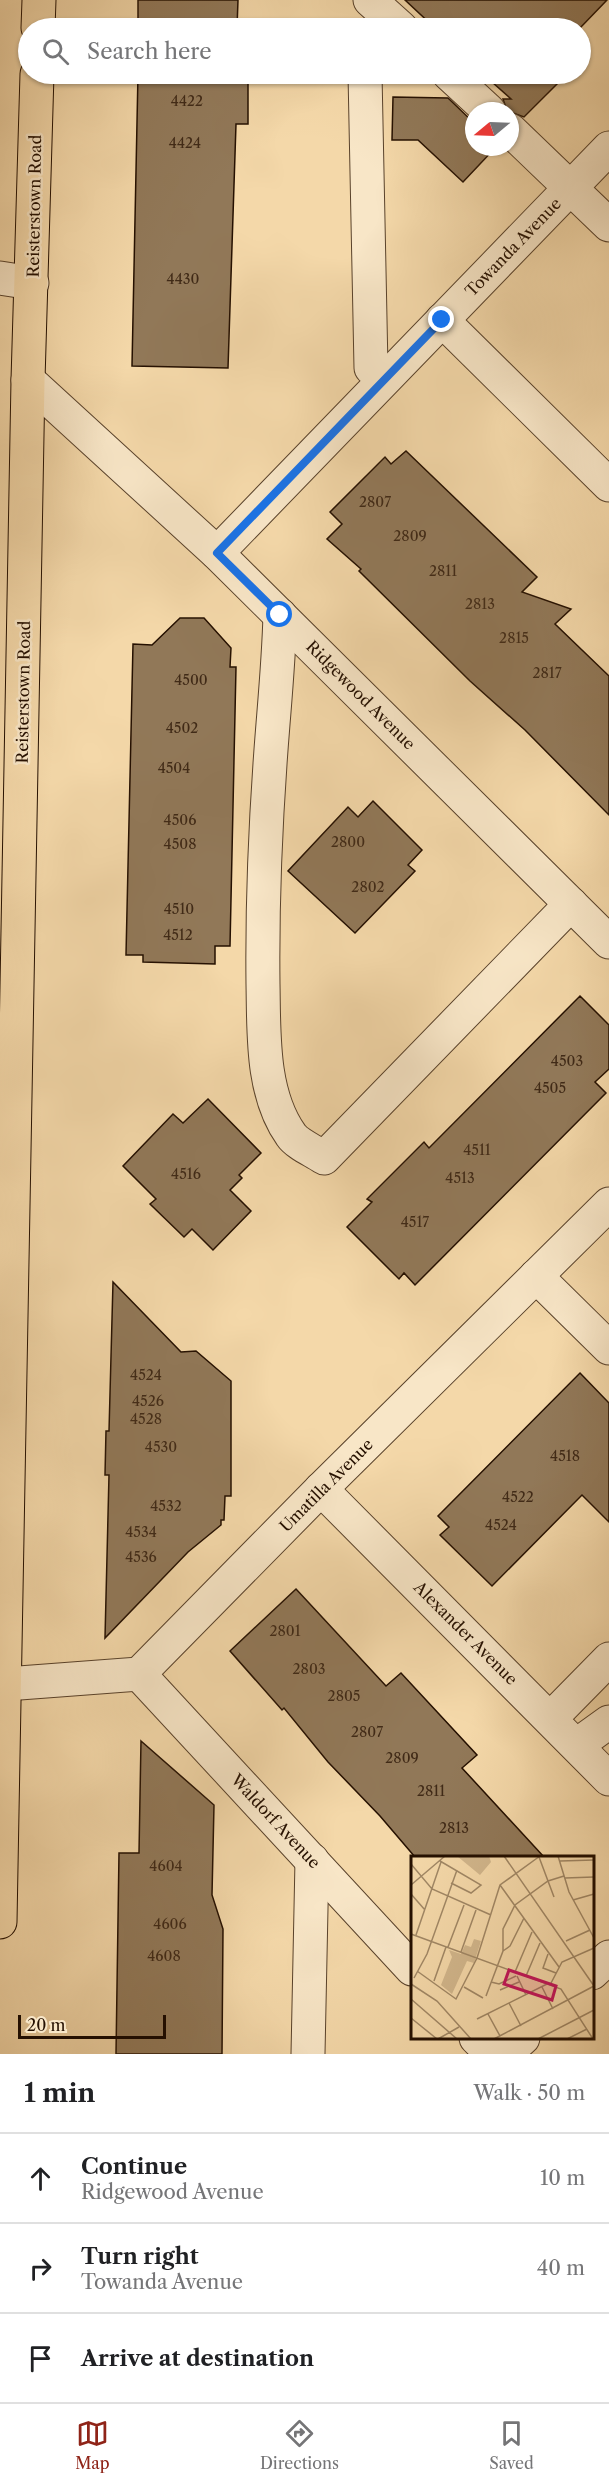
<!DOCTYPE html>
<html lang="en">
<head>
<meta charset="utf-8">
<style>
  :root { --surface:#fff; --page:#f2f2f2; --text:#202124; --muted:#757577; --line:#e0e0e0; --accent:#8f2418 }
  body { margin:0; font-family:"Libre Caslon Text",serif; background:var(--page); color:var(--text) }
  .compass { position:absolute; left:465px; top:102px; width:54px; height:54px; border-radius:50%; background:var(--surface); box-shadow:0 2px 4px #0004; rotate:251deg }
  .scale { position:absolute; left:18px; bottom:15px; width:148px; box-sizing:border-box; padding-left:6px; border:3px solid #251001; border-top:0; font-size:16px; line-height:21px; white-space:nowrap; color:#251001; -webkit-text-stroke:4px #f8e6c7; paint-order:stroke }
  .stop { position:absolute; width:18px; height:18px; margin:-14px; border:4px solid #1a73e8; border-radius:50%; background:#fff }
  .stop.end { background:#1a73e8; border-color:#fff; box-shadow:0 2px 6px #0008 }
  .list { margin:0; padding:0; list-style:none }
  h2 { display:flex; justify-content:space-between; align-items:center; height:78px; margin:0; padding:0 24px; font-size:26px }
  h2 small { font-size:20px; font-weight:400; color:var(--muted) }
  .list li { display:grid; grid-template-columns:39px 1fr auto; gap:18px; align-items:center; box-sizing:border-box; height:90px; padding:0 24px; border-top:2px solid var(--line) }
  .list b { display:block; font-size:22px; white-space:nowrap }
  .list p { margin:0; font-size:20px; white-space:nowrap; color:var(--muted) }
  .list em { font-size:20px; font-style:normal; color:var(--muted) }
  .icon { flex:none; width:33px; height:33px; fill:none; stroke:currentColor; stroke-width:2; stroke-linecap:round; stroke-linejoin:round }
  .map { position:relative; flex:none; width:609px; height:2054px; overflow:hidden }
  .search { position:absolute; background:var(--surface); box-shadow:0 2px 4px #0004; left:18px; right:18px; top:18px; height:66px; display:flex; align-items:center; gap:15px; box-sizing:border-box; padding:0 21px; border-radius:33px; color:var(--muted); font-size:22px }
  .sheet { height:348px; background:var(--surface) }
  nav { display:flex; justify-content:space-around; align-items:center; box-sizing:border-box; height:84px; border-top:2px solid var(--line); background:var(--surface); font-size:16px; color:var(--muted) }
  nav a { display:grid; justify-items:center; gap:3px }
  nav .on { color:var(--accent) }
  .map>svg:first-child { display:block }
</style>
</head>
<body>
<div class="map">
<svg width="609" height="2054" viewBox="0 0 609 2054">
  <rect width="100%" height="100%" fill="#f4d8a9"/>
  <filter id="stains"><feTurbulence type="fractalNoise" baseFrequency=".00333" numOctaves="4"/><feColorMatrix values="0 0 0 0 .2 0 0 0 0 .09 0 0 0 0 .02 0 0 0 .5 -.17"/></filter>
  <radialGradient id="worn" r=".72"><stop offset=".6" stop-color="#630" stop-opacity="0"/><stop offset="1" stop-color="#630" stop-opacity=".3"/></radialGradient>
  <g fill="#917858" stroke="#251001" stroke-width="1.5">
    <polygon points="138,0 238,0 237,28 138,28"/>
    <polygon points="405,0 607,0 580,28 435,28"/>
    <polygon points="138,74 237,74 237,81 248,81 248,124 236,124 228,368 132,366"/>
    <polygon points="483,74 567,74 524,117 507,111 503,99 511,99"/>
    <polygon points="393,97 448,98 474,123 474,147 496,147 463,182 418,140 392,140"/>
    <polygon points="406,451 537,577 522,592 571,609 555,624 609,676 609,815 525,730 470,681 359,571 361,569 327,539 342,524 330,512 385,457 391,464"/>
    <polygon points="180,618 204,618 231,648 230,667 236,667 230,946 215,946 215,964 143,962 143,955 126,955 133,644 152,645"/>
    <polygon points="373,801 422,850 408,865 415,871 355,933 288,871 348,807 358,817"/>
    <polygon points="580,996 609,1025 609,1069 595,1082 606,1093 415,1285 404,1273 399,1279 347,1227 372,1202 367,1199 424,1142 429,1148"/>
    <polygon points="208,1099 261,1153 239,1175 242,1178 230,1190 251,1211 213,1250 192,1229 184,1237 150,1204 156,1199 123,1166 173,1114 183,1123"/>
    <polygon points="113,1282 181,1352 196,1351 231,1381 231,1496 225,1496 224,1520 221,1520 221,1525 188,1552 105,1638 109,1475 105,1475 106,1431 109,1431"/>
    <polygon points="580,1373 609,1403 609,1522 582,1495 492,1586 440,1535 449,1527 438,1516"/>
    <polygon points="296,1589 386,1686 401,1673 477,1755 462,1768 544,1857 415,1857 380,1816 328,1762 284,1708 282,1710 230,1651"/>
    <polygon points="141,1741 214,1805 212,1895 223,1929 222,2054 116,2054 119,1853 139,1853"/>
  </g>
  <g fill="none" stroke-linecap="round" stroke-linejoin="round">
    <defs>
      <g id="minor">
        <polyline points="370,0 401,28"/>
        <polyline points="365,74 371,368"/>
        <polyline points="449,74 489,111"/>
        <polyline points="510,130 609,225"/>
        <polyline points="0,278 32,283"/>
        <polyline points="442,320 609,485"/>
        <polyline points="28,380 217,553 609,942"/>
        <polyline points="217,553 609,148"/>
        <path d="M 280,615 C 279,652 276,687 273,724 C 266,810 262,898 263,984 C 264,1032 261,1093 291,1135 C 297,1144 314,1151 324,1158 L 571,904"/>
        <polyline points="536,1276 609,1348"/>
        <polyline points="321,1489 609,1779"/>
        <polyline points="139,1674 412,1969"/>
        <polyline points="6,1684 139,1674 321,1489 609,1204"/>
        <polyline points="551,1718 609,1659"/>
        <polyline points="577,1745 609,1722"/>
        <polyline points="592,1973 609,1957"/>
        <polyline points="476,2038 492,2054"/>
        <polyline points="308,2054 312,1860"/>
        <polyline points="505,2054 523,2038"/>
      </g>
      <g id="major">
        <polyline points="38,28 39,0"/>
        <polyline points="0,1922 28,380 37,74"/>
      </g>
    </defs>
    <use href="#minor" stroke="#59422b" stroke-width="35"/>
    <use href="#major" stroke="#251001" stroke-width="35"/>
    <use href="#minor" stroke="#f8e6c7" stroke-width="33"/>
    <use href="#major" stroke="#f4d8a9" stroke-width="33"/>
  </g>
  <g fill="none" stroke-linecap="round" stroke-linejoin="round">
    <polyline stroke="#1a73e8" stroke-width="8" points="280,615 217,553 442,320"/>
  </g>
  <g text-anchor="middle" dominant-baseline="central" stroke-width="5" stroke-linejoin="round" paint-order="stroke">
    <g font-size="14" fill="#402a17">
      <text x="187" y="101">4422</text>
      <text x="185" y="143">4424</text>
      <text x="183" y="279">4430</text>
      <text x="375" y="502">2807</text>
      <text x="410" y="536">2809</text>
      <text x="443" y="571">2811</text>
      <text x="480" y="604">2813</text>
      <text x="514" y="638">2815</text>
      <text x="547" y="673">2817</text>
      <text x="191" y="680">4500</text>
      <text x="182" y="728">4502</text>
      <text x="174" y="768">4504</text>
      <text x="180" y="820">4506</text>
      <text x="348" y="842">2800</text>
      <text x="180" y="844">4508</text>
      <text x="368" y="887">2802</text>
      <text x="179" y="909">4510</text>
      <text x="178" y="935">4512</text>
      <text x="567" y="1061">4503</text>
      <text x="550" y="1088">4505</text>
      <text x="477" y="1150">4511</text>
      <text x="186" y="1174">4516</text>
      <text x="460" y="1178">4513</text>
      <text x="415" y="1222">4517</text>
      <text x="146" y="1375">4524</text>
      <text x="148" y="1401">4526</text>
      <text x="146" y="1419">4528</text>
      <text x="161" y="1447">4530</text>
      <text x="565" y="1456">4518</text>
      <text x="518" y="1497">4522</text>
      <text x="166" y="1506">4532</text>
      <text x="501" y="1525">4524</text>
      <text x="141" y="1532">4534</text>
      <text x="141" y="1557">4536</text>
      <text x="285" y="1631">2801</text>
      <text x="309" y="1669">2803</text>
      <text x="344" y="1696">2805</text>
      <text x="367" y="1732">2807</text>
      <text x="402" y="1758">2809</text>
      <text x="431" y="1791">2811</text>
      <text x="454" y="1828">2813</text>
      <text x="166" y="1866">4604</text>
      <text x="170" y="1924">4606</text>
      <text x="164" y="1956">4608</text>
    </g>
    <g font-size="16" fill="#251001" stroke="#f8e6c7">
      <text transform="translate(34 206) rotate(-89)">Reisterstown Road</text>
      <text transform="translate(513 247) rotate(-46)">Towanda Avenue</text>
      <text transform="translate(23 692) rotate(-89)">Reisterstown Road</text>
      <text transform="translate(361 695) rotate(45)">Ridgewood Avenue</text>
      <text transform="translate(326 1485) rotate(-45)">Umatilla Avenue</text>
      <text transform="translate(466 1633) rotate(45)">Alexander Avenue</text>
      <text transform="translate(276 1821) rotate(47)">Waldorf Avenue</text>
    </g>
  </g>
  <g transform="translate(411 1856)">
    <rect width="183" height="183" fill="#f4d8a9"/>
    <path d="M 46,0 L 78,0 L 80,6 L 69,19 ZM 63,83 L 70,85 L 63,107 L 56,105 L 41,138 L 30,129 L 41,101 L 38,94 L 50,98 L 54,89 L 60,91 Z" fill="#d1b68c"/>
    <path fill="none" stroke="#a18866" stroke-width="1.5" d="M 93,0 L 183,130M 147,0 L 158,36 L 183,82M 128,1 L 143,41M 29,5 L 70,29 L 60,37 L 40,27M 149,5 L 183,4M 0,8 L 21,33 L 80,59M 154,22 L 183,21M 0,29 L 34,0M 89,29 L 148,111M 0,38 L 14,54M 162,44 L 183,38M 0,78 L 150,133 L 182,183M 5,79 L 30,6M 155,85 L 179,74M 37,91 L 53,49M 92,95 L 99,90 L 113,62M 50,96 L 65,54M 137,98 L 132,112 L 145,117M 6,115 L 45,143 L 66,102 L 89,29 L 129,0M 104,116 L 121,76M 106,120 L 115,139M 115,120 L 129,87M 3,122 L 16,98 L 46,14M 23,125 L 35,91M 80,126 L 88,128 L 105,120M 0,128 L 26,145 L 60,183M 139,129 L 151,106 L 183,92M 53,131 L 72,142M 131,131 L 142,153M 89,134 L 108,126M 75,140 L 92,95 L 92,73 L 104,49 L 137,25 L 153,20M 0,143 L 46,183M 98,147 L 110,170M 77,158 L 89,180M 0,162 L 26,183M 66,163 L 136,128M 27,183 L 48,171M 83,183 L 183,130M 127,183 L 183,154M 156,183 L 176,173"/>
    <path fill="#c2185b" fill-opacity="0.15" stroke="#c2185b" stroke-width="3" d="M 98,114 L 145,130 L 141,144 L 93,128 Z"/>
    <rect width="183" height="183" fill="none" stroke="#251001" stroke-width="3"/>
  </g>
  <rect width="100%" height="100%" filter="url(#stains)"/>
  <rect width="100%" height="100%" fill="url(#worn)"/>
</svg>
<svg class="compass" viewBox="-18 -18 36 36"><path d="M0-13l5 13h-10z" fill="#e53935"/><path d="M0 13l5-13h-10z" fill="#757577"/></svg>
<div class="scale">20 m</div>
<div class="stop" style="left:280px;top:615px"></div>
<div class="stop end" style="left:442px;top:320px"></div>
<div class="search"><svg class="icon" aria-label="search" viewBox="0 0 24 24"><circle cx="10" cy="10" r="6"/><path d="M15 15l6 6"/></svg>Search here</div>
</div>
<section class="sheet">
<h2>1 min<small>Walk · 50 m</small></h2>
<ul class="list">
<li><svg class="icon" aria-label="ahead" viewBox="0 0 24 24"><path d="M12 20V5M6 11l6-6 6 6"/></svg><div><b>Continue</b><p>Ridgewood Avenue</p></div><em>10 m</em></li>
<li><svg class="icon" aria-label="right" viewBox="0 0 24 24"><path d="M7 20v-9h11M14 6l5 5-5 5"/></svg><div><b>Turn right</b><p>Towanda Avenue</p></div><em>40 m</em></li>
<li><svg class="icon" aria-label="arrive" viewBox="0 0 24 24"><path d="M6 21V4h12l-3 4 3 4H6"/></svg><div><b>Arrive at destination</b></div></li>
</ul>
</section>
<nav>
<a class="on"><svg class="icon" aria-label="map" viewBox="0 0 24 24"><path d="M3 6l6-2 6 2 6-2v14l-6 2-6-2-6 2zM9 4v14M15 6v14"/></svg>Map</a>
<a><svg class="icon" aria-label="directions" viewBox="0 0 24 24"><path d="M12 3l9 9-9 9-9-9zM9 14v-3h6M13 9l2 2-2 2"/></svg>Directions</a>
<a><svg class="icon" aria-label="saved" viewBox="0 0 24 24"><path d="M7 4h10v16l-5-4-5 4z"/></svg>Saved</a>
</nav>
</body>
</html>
